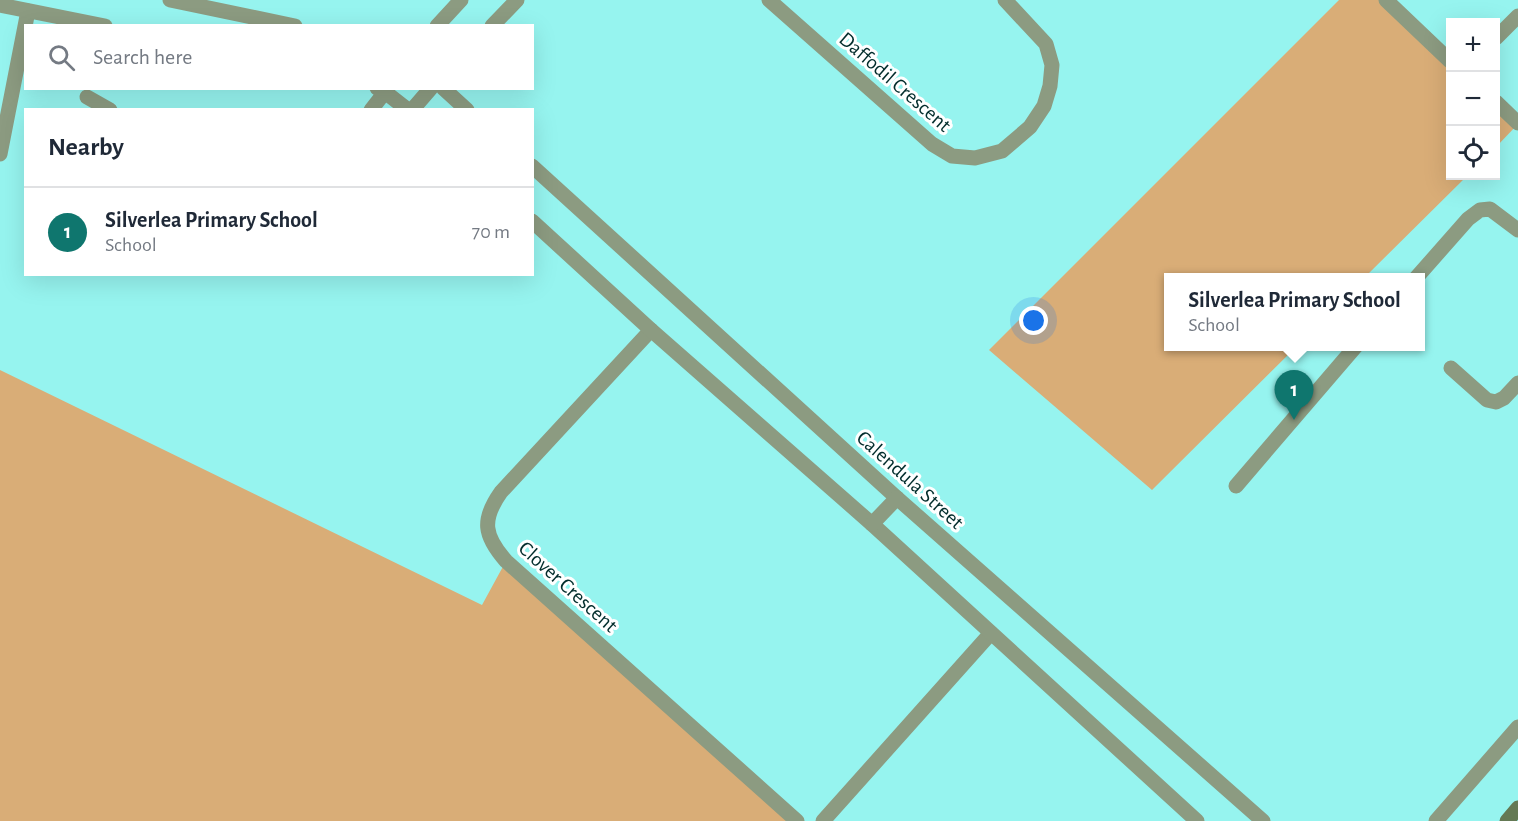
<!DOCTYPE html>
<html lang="en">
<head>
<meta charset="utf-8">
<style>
  :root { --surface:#fff; --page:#f6f6f7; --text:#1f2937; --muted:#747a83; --line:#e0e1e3; --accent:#0f766e }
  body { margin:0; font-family:"Alegreya Sans",sans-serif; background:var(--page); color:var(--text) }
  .controls { position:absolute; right:18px; top:18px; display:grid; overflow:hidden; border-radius:0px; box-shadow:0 6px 24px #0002 }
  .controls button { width:54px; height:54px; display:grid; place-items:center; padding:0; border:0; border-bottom:2px solid var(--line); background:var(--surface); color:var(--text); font:30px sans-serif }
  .you { position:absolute; left:1034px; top:321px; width:21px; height:21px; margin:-15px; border:4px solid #fff; border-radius:50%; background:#1a73e8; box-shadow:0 0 0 9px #1a73e833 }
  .badge { display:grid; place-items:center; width:39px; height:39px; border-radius:50%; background:var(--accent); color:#fff; font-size:20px; font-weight:700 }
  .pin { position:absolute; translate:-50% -50px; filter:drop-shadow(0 2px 3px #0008) }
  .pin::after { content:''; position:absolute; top:32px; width:21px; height:18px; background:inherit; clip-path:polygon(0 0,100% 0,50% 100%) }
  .popup { position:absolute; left:1164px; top:273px; width:261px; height:78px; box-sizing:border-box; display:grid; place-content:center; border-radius:0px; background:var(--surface); filter:drop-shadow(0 2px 4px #0005); font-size:20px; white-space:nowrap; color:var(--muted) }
  .popup b { font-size:22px; color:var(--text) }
  .popup::after { content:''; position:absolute; left:50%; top:100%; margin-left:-12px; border:12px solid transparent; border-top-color:var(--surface) }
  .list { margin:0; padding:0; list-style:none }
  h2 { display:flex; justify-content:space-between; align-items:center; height:78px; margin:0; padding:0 24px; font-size:26px }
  h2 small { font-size:20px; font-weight:400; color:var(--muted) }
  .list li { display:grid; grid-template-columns:39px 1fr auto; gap:18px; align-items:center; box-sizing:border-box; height:90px; padding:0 24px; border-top:2px solid var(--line) }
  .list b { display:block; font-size:22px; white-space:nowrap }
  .list p { margin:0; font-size:20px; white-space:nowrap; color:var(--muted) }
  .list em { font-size:20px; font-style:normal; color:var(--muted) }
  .icon { flex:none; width:33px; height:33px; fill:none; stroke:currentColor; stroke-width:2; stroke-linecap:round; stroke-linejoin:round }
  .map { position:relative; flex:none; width:1518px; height:821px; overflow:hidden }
  .search { position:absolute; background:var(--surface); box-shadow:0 6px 24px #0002; left:24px; top:24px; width:510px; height:66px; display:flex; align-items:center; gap:15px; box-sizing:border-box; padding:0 21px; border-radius:0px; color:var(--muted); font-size:22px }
  .panel { position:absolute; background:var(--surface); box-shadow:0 6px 24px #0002; left:24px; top:108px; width:510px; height:168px; border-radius:0px }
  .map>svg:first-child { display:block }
</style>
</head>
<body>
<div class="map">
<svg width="1518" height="821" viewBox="0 0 1518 821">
  <rect width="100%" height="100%" fill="#96f4ef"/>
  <g fill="#d9ad77">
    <polygon points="1339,0 1384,0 1450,63 1450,176 1467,176 1365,277 1168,278 1168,346 1296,347 1152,490 989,350"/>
    <polygon points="1496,103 1518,124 1496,147"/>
    <polygon points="0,370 482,605 506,561 797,821 0,821"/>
  </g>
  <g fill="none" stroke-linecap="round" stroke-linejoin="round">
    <g stroke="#8c9b81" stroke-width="15">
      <polyline points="87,97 110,110"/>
      <polyline points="371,110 385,92"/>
      <polyline points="1416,278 1468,219 1480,210 1490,209 1518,230"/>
      <polyline points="1451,368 1487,400 1496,402 1504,398 1518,383"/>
      <polyline points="1236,486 1356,346"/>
    </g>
    <g stroke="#8c9b81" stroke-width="15">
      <polyline points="769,0 932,144 952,156 975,158 1002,151 1030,127 1044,106 1050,86 1052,65 1046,44 1005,0"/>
      <polyline points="1386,0 1450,61"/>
      <polyline points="1496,38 1518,16"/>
      <polyline points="1496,102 1518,123"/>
      <polyline points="0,154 28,11"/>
      <path d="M 651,330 L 501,492 C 481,520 484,536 506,561 L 797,821"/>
      <polyline points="823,821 991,633"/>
      <polyline points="1436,821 1518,727"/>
    </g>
    <g stroke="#8c9b81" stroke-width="15">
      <polyline points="170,0 295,26"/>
      <polyline points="0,5 105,26"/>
      <polyline points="437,26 461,0"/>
      <polyline points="492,26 517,0"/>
      <polyline points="377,88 385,92 408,110"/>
      <polyline points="443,88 467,110"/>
      <polyline points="412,110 431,88"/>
      <polyline points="532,166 897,498 1263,821"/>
      <polyline points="532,221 651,330 872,524 1197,821"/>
      <polyline points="872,524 897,498"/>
    </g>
    <polyline stroke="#647954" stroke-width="15" points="1507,821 1518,808"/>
  </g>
  <g text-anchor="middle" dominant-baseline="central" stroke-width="6" stroke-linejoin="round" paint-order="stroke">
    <g font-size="21" fill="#022d2c" stroke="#fff">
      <text transform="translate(895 82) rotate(41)">Daffodil Crescent</text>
      <text transform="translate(910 480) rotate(42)">Calendula Street</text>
      <text transform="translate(568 587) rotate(42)">Clover Crescent</text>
    </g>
  </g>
</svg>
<div class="controls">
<button>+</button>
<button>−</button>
<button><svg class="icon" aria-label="locate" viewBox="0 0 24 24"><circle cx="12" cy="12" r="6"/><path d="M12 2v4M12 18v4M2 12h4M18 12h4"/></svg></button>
</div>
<div class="you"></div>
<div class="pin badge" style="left:1294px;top:420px">1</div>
<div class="popup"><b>Silverlea Primary School</b>School</div>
<div class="search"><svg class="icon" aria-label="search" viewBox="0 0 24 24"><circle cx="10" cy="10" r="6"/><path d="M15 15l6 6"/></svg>Search here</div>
<section class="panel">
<h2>Nearby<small></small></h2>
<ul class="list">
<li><span class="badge">1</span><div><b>Silverlea Primary School</b><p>School</p></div><em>70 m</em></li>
</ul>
</section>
</div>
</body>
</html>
